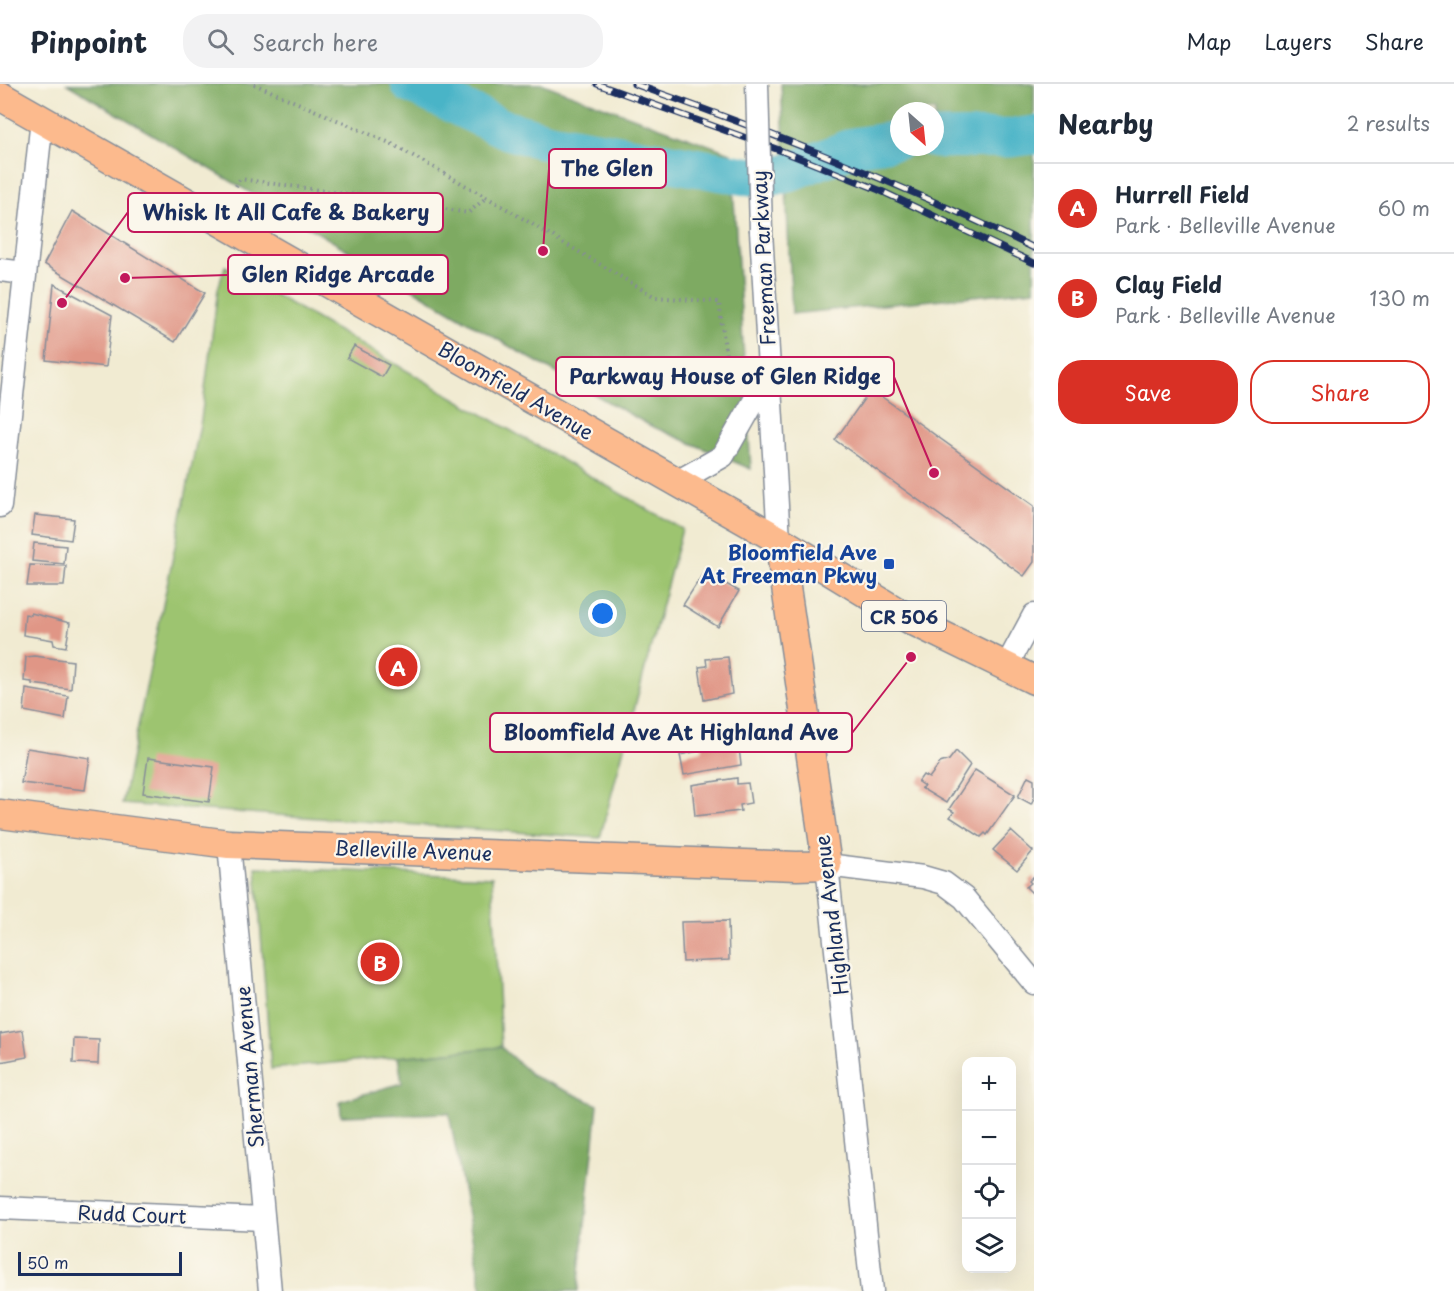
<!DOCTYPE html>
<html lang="en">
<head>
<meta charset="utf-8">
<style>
  :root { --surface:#fff; --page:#f2f2f3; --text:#1f2937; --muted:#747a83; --line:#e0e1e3; --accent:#d93025 }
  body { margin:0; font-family:"Playpen Sans",sans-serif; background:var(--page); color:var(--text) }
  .controls { position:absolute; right:18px; bottom:18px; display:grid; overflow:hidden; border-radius:12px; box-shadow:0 6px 24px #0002 }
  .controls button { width:54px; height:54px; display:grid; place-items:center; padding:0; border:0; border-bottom:2px solid var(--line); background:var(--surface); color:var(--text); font:30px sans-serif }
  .compass { position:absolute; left:890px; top:18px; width:54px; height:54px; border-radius:50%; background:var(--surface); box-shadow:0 6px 24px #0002; rotate:153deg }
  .scale { position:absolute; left:18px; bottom:15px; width:164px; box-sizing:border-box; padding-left:6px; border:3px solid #1b2f5e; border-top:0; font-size:16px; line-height:21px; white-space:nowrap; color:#1b2f5e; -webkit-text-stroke:4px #fbf7ec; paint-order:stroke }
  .you { position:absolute; left:603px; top:530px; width:21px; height:21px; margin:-15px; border:4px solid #fff; border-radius:50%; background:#1a73e8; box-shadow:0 0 0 9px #1a73e833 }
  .badge { display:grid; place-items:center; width:39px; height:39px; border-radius:50%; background:var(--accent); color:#fff; font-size:20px; font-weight:700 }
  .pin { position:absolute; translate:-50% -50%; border:3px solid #fff; box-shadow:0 2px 6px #0006 }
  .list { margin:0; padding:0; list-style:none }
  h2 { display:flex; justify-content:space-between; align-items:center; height:78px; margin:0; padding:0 24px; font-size:26px }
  h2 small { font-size:20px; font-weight:400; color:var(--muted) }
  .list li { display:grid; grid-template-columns:39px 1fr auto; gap:18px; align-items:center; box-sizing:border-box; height:90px; padding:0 24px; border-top:2px solid var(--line) }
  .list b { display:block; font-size:22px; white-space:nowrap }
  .list p { margin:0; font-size:20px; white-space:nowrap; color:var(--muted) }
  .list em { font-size:20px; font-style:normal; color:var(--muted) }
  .actions { display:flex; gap:12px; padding:18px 24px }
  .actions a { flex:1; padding:14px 0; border:2px solid var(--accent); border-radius:24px; text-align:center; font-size:21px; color:var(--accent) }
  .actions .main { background:var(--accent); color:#fff }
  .icon { flex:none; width:33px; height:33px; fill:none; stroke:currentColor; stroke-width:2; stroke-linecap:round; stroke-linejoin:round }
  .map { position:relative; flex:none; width:1034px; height:1207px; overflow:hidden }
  header { display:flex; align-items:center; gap:36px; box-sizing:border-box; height:84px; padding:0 30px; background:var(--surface); border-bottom:2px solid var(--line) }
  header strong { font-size:28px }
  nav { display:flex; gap:33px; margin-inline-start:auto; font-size:21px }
  .search { width:420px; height:54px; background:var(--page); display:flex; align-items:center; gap:15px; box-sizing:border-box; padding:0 21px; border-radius:24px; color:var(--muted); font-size:22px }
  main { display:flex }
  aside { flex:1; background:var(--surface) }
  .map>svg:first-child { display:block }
</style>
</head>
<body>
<header>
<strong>Pinpoint</strong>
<div class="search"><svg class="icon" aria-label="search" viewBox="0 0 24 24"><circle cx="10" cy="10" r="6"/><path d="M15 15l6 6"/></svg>Search here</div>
<nav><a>Map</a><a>Layers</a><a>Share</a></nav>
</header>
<main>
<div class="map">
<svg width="1034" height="1207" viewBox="0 0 1034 1207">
  <rect width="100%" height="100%" fill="#fbf7ec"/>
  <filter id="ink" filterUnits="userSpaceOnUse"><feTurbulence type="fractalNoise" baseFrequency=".0167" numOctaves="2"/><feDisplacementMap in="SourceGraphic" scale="12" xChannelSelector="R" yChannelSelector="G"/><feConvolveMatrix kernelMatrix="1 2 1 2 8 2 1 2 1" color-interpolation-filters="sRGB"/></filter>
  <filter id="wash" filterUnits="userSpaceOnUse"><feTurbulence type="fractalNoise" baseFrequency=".008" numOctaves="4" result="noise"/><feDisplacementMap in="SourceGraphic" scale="24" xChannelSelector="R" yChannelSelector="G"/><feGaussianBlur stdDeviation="1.35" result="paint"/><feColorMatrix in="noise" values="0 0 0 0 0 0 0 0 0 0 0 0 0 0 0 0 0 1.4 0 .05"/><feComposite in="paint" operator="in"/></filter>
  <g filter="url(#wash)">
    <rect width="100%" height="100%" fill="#f1ebd2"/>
    <g fill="#9dc46f" stroke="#5c7a66" stroke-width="1.5">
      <polygon points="225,182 682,445 600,754 122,720 201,336 218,205"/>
      <polygon points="256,783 492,793 501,963 271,985"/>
    </g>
    <g fill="#7eaa62" stroke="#4c6c60" stroke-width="1.5" fill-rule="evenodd">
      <polygon points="67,0 543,0 731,69 751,385 649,341 514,265"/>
      <path d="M 781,0 L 1034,0 L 1034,206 L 792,230 ZM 899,27 L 935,27 L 935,63 L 899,63 Z"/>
      <polygon points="501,963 533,992 598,1021 578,1207 482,1207 449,1029 341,1032 340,1017 402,999 398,973"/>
    </g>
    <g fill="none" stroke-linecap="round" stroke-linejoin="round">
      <g stroke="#49b4c7" stroke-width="39">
        <polyline points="410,0 507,46 550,58 746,92 770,93 788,89 853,63 899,56"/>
        <polyline points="935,55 1011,54 1034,51"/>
      </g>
    </g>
    <g id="blocks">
      <g fill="#e09686">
        <polygon points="72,127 205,209 175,258 44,180"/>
        <polygon points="54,200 112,231 106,283 46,276"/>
        <polygon points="354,262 389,281 382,293 347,274"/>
        <polygon points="871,305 1034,422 1034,478 1024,492 835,356"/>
        <polygon points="35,431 74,435 71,456 32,451"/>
        <polygon points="34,459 66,462 64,480 32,477"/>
        <polygon points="30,481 66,482 64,502 27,502"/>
        <polygon points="704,488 739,507 718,543 683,521"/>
        <polygon points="31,529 70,539 66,563 54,561 53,556 23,551 25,530 31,531"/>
        <polygon points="34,572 73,577 71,605 32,600 32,598 24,597 26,573"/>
        <polygon points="728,573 732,610 704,616 699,583 707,582 706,575"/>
        <polygon points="26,605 68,612 65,635 24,627"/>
        <polygon points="736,639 741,681 684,691 680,671 703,666 699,643"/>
        <polygon points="27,664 90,674 85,706 21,699"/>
        <polygon points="956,667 970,681 946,719 921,704 924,702 918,698 923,691 929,694 940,679 949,676"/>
        <polygon points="148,674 214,683 209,718 143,709"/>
        <polygon points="975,686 1015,711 987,751 985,749 981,753 950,733 954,728 949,725"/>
        <polygon points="1028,692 1034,695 1034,714 1031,720 1018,713"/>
        <polygon points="737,694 737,700 748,699 751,719 740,721 741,727 695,732 692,701"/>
        <polygon points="1011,747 1033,767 1017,786 993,766"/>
        <polygon points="1034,792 1034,811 1026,803 1031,799 1029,797"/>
        <polygon points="728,837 729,876 683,878 681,838"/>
        <polygon points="23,946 27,973 0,978 0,950"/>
        <polygon points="74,955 99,956 98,980 73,979"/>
      </g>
    </g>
  </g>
  <g filter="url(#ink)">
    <use href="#blocks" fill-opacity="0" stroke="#868d98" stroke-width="1.5"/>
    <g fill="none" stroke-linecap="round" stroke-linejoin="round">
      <defs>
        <g id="minor">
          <polyline points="761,147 779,456"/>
          <polyline points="0,186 25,189"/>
          <polyline points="677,398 723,372 769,291"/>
          <polyline points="0,422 42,35"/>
          <polyline points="1006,583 1034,531"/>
          <polyline points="229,760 270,1207"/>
          <polyline points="0,1124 263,1135"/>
          <polyline points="872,1207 827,781 923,793 944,799 964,814 1034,899"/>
        </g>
        <g id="major">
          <polyline points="0,12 779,456 909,535 1034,596"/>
          <polyline points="0,730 229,760 797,782 827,781 779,456"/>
        </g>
      </defs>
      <use href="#minor" stroke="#868d98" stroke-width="25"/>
      <use href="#major" stroke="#868d98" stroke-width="31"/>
      <g stroke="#868d98" stroke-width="4" stroke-dasharray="1.5 4.5" stroke-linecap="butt">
        <polyline points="254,0 390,59 495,118 655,213 719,218 728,288 728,316"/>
        <polyline points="236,102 240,95 405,118 468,129 487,113"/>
      </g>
      <use href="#minor" stroke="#fff" stroke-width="22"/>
      <use href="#major" stroke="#fcba8d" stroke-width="28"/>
      <defs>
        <g id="rail">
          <polyline points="597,0 782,67 879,106 1034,179"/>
          <path d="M 634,0 C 771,48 904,101 1034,164"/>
        </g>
      </defs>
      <use href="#rail" stroke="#1b2f5e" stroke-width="7"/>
      <use href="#rail" stroke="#fbf7ec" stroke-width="4.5" stroke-dasharray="14" stroke-linecap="butt"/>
      <defs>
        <polyline id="minor-bridge" points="757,0 761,147"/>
      </defs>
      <use href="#minor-bridge" stroke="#868d98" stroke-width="25" stroke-linecap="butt"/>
      <use href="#minor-bridge" stroke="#fff" stroke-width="22"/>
    </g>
  </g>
  <rect fill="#1a4fb4" stroke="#fbf7ec" stroke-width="2" x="883" y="474" width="12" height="12" rx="3"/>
  <g text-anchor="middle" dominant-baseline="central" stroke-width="4.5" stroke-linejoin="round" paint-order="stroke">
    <rect fill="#fbf7ec" stroke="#5e6b89" stroke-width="1.5" x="862" y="517" width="84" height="30" rx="4.5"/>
    <g font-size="18" font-weight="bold" fill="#1b2f5e">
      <text x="904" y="532">CR 506</text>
    </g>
    <g font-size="20" fill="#1b2f5e" stroke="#fbf7ec">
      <text transform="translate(763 174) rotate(-93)">Freeman Parkway</text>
      <text transform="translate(516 306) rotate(30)">Bloomfield Avenue</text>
      <text transform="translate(413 766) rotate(2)">Belleville Avenue</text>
      <text transform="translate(831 831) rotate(-97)">Highland Avenue</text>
      <text transform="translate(249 983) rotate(-95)">Sherman Avenue</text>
      <text transform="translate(132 1130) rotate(2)">Rudd Court</text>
    </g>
    <g font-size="20" font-weight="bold" fill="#164399" stroke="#fbf7ec" text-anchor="end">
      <text x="877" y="468">Bloomfield Ave<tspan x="877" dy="23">At Freeman Pkwy</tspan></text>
    </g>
  </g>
  <path fill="none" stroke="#c2185b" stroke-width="2" d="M543 167L549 85M62 219L128 128M125 194L228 191M934 389L894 293M911 573L852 649"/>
  <g fill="#c2185b" stroke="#fbf7ec" stroke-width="2">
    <circle cx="543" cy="167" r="6"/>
    <circle cx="62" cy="219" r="6"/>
    <circle cx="125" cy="194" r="6"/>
    <circle cx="934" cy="389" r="6"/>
    <circle cx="911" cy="573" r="6"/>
  </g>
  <g fill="#fbf7ec" stroke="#c2185b" stroke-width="2">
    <rect x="549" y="65" width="117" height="39" rx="6"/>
    <rect x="128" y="109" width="315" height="39" rx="6"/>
    <rect x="228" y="171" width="220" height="39" rx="6"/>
    <rect x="556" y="273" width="338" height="39" rx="6"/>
    <rect x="490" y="629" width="362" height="39" rx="6"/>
  </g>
  <g font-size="21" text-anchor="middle" font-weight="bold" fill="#1b2f5e">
    <text x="607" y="92">The Glen</text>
    <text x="286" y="136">Whisk It All Cafe &amp; Bakery</text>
    <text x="338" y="198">Glen Ridge Arcade</text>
    <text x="725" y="300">Parkway House of Glen Ridge</text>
    <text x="671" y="656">Bloomfield Ave At Highland Ave</text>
  </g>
</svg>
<div class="controls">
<button>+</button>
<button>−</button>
<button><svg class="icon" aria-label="locate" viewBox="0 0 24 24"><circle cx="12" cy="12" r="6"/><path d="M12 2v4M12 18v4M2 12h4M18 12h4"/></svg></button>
<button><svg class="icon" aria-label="layers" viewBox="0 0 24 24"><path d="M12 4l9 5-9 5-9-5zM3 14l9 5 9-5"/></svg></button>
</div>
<svg class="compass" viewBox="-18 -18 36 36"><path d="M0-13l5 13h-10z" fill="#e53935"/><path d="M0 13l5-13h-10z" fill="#747a83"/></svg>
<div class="scale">50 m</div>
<div class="you"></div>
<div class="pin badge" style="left:398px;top:583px">A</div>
<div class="pin badge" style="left:380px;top:878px">B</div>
</div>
<aside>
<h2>Nearby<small>2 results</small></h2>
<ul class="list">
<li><span class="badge">A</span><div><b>Hurrell Field</b><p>Park · Belleville Avenue</p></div><em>60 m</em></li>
<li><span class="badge">B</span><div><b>Clay Field</b><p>Park · Belleville Avenue</p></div><em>130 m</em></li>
</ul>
<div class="actions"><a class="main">Save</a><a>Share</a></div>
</aside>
</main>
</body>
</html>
